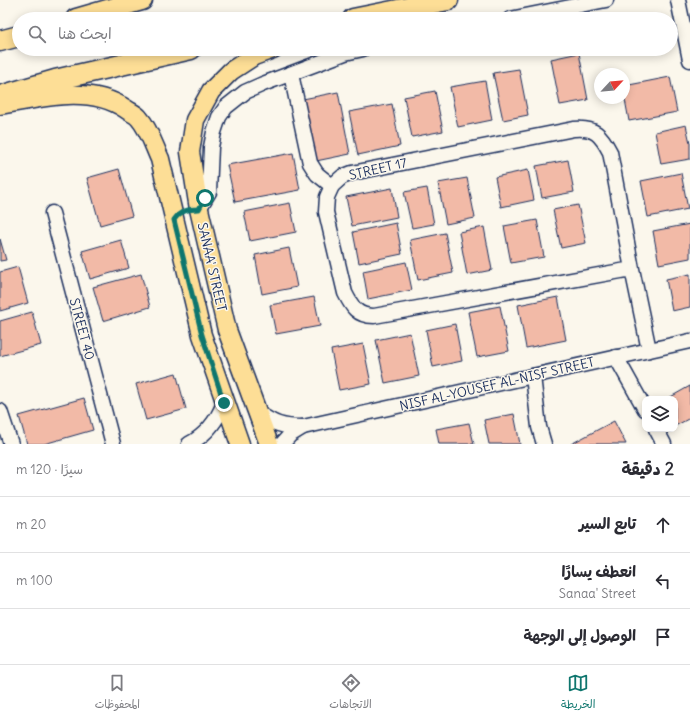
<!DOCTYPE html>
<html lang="ar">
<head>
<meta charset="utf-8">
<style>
  :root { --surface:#fff; --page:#f7f7f7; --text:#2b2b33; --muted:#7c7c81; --line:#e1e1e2; --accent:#0f766e }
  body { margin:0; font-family:Delius,"Playpen Sans Arabic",sans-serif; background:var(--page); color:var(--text); direction:rtl }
  .controls { position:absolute; right:12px; bottom:12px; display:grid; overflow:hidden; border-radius:8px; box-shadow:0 2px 10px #0003 }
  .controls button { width:36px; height:36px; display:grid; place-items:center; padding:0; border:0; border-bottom:1px solid var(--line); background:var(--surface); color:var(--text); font:20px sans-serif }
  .compass { position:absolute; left:594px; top:68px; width:36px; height:36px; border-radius:50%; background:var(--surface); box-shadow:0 2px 10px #0003; rotate:64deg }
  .stop { position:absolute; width:12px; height:12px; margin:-9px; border:3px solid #0f766e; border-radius:50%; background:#fff }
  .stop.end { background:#0f766e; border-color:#fff; box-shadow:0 1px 4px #0008 }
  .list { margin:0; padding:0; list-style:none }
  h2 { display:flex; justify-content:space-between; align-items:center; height:52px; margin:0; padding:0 16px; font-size:17px }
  h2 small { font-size:13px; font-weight:400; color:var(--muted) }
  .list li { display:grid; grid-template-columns:26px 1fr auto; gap:12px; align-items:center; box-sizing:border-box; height:56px; padding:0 16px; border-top:1px solid var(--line) }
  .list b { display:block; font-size:15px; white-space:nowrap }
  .list p { margin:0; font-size:13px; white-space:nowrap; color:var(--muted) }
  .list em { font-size:13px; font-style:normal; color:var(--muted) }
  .icon { flex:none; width:22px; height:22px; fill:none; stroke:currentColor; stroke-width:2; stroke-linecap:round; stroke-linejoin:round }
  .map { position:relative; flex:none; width:690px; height:444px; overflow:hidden; direction:ltr }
  .search { position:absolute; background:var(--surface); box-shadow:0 2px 10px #0003; left:12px; right:12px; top:12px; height:44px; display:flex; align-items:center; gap:10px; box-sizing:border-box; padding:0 14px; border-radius:22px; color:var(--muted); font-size:15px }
  .sheet { height:220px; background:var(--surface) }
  nav { display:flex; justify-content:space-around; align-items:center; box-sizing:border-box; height:56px; border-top:1px solid var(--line); background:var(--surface); font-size:11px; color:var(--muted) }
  nav a { display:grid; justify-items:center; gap:2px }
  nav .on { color:var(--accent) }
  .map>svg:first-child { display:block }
</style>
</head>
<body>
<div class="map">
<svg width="690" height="444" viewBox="0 0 690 444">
  <rect width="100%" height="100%" fill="#fbf7ec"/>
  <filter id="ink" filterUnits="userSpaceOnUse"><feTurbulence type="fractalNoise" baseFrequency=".025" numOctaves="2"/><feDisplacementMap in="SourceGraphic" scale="8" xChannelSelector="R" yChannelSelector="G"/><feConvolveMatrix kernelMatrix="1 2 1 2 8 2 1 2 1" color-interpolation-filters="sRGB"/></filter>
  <g filter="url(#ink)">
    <g fill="#f2baa7" stroke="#1b2f5e">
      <polygon points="579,53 588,100 560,105 551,59"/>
      <polygon points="519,69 528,115 503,120 493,73"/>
      <polygon points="670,77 677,112 629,121 624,94 624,86"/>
      <polygon points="485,81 492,120 458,127 450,87"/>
      <polygon points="435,91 443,131 412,137 404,97"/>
      <polygon points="338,92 350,154 316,161 303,99"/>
      <polygon points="392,104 400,146 358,155 349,112"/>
      <polygon points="686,125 690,143 690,159 661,164 655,132"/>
      <polygon points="293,153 300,190 235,202 227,165"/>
      <polygon points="568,160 574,192 542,198 536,166"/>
      <polygon points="119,169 132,216 100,225 87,178"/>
      <polygon points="528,170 534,200 501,207 495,177"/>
      <polygon points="681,173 688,209 648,217 641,181"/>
      <polygon points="467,178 475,218 446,224 438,183"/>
      <polygon points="392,188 397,217 352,226 346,197"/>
      <polygon points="427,188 434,224 412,228 404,192"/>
      <polygon points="290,203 296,232 250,241 244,212"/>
      <polygon points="578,205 586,243 561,248 553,210"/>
      <polygon points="537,220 544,257 511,263 504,226"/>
      <polygon points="396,223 402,254 359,263 353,232"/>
      <polygon points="690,224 690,258 659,264 653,231"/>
      <polygon points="484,227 492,270 467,275 459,232"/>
      <polygon points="445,233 453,273 418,280 410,240"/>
      <polygon points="0,239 6,260 0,261"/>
      <polygon points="121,240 129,268 90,279 82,251"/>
      <polygon points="289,248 297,287 262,294 255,255"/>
      <polygon points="406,262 412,290 368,299 363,271"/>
      <polygon points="18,267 28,303 0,311 0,272"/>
      <polygon points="141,274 150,307 103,321 93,287"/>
      <polygon points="690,274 690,307 672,311 666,279"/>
      <polygon points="314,297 320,326 276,334 270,305"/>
      <polygon points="558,297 566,340 526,348 518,305"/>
      <polygon points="500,306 509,351 477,357 468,312"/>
      <polygon points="32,312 41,345 0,356 0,321"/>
      <polygon points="455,324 462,361 433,367 426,330"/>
      <polygon points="410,333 419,376 385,383 376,340"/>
      <polygon points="363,344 371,384 339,390 331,350"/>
      <polygon points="176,373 186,409 146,420 136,384"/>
      <polygon points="690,386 690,418 675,426 675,399 667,399"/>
      <polygon points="84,398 93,430 44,444 27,444 19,416"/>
      <polygon points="514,414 520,444 489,444 484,420"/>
      <polygon points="614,421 626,444 571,444"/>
      <polygon points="469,423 474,444 439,444 436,429"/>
    </g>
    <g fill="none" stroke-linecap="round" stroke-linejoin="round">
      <defs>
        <g id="minor">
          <polyline points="678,0 690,60"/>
          <polyline points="510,19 606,0"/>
          <polyline points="291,74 310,163 317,174 332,186"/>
          <polyline points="199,209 209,192 211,147 214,132 219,117 226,107 245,92 263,84 345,53 363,49"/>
          <polyline points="52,213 113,444"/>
          <path d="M 632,269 L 374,316 C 357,316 352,307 345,293 L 326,212 L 327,197 L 332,186 L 342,177 L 352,173 L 574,129 C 595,127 601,135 610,152 L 632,269 L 649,350"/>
          <polyline points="616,357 645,409"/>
          <polyline points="533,376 539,427 544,444"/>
          <polyline points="0,411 11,444"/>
          <path d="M 257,412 C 274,424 282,427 303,427 L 690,341"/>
          <polyline points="656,429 664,444"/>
          <path d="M 189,444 C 206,435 217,421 224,403"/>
          <polyline points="282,444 290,435 303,427"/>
        </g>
        <g id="major">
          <path d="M 0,105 C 41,98 89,84 126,109 C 130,112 136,114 139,118 C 149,129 154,146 160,159 L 202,335 L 240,444"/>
          <polyline points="269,444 227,330 199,209 190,152 195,120 211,91 231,71 254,56 273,49"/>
        </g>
        <g id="highway">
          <polyline points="76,19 142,0"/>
          <polyline points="353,19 448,0"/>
          <polyline points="0,41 19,36"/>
          <polyline points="0,96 55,80 191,49"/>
        </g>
      </defs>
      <use href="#minor" stroke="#1b2f5e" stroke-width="17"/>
      <use href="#major" stroke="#1b2f5e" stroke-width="21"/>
      <use href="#highway" stroke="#1b2f5e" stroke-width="23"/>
      <use href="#minor" stroke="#fbf7ec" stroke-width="14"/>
      <use href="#major" stroke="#fdde96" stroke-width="18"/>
      <use href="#highway" stroke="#fdde96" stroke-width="20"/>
    </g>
  </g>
  <g fill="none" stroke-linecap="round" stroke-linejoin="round" filter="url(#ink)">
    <path stroke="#0f766e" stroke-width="5" d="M 205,198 L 199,209 C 188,209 180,211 174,220 L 202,335 L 224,403"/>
  </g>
  <g text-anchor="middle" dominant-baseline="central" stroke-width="3" stroke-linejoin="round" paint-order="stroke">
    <g font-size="13" fill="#1b2f5e" stroke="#fbf7ec">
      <text transform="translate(378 169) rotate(-13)">STREET 17</text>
      <text transform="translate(212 267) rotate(77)">SANAA' STREET</text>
      <text transform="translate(82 329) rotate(75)">STREET 40</text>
      <text transform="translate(497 384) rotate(-13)">NISF AL-YOUSEF AL-NISF STREET</text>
    </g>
  </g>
</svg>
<div class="controls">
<button><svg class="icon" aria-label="layers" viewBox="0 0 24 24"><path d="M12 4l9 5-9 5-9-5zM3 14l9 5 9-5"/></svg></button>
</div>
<svg class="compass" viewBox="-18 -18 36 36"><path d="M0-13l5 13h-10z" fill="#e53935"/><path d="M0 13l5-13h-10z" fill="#7c7c81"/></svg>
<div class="stop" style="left:205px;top:198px"></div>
<div class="stop end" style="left:224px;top:403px"></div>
<div class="search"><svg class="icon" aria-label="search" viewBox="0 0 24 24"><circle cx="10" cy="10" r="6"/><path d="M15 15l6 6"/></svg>ابحث هنا</div>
</div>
<section class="sheet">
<h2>2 دقيقة<small>سيرًا · 120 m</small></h2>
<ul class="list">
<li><svg class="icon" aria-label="ahead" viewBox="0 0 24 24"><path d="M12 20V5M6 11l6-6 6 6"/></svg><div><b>تابع السير</b></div><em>20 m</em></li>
<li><svg class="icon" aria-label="left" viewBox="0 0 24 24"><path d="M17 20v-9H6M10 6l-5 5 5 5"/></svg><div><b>انعطف يسارًا</b><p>Sanaa' Street</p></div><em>100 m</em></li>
<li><svg class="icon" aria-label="arrive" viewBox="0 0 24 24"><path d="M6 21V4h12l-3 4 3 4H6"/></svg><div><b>الوصول إلى الوجهة</b></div></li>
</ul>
</section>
<nav>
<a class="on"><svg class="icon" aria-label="map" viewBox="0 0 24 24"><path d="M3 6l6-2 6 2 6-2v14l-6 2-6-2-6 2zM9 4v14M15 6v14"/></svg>الخريطة</a>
<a><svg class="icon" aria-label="directions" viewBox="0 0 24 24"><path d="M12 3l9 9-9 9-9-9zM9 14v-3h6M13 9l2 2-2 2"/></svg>الاتجاهات</a>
<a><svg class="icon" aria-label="saved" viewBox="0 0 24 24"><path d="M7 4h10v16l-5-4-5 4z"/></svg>المحفوظات</a>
</nav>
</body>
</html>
